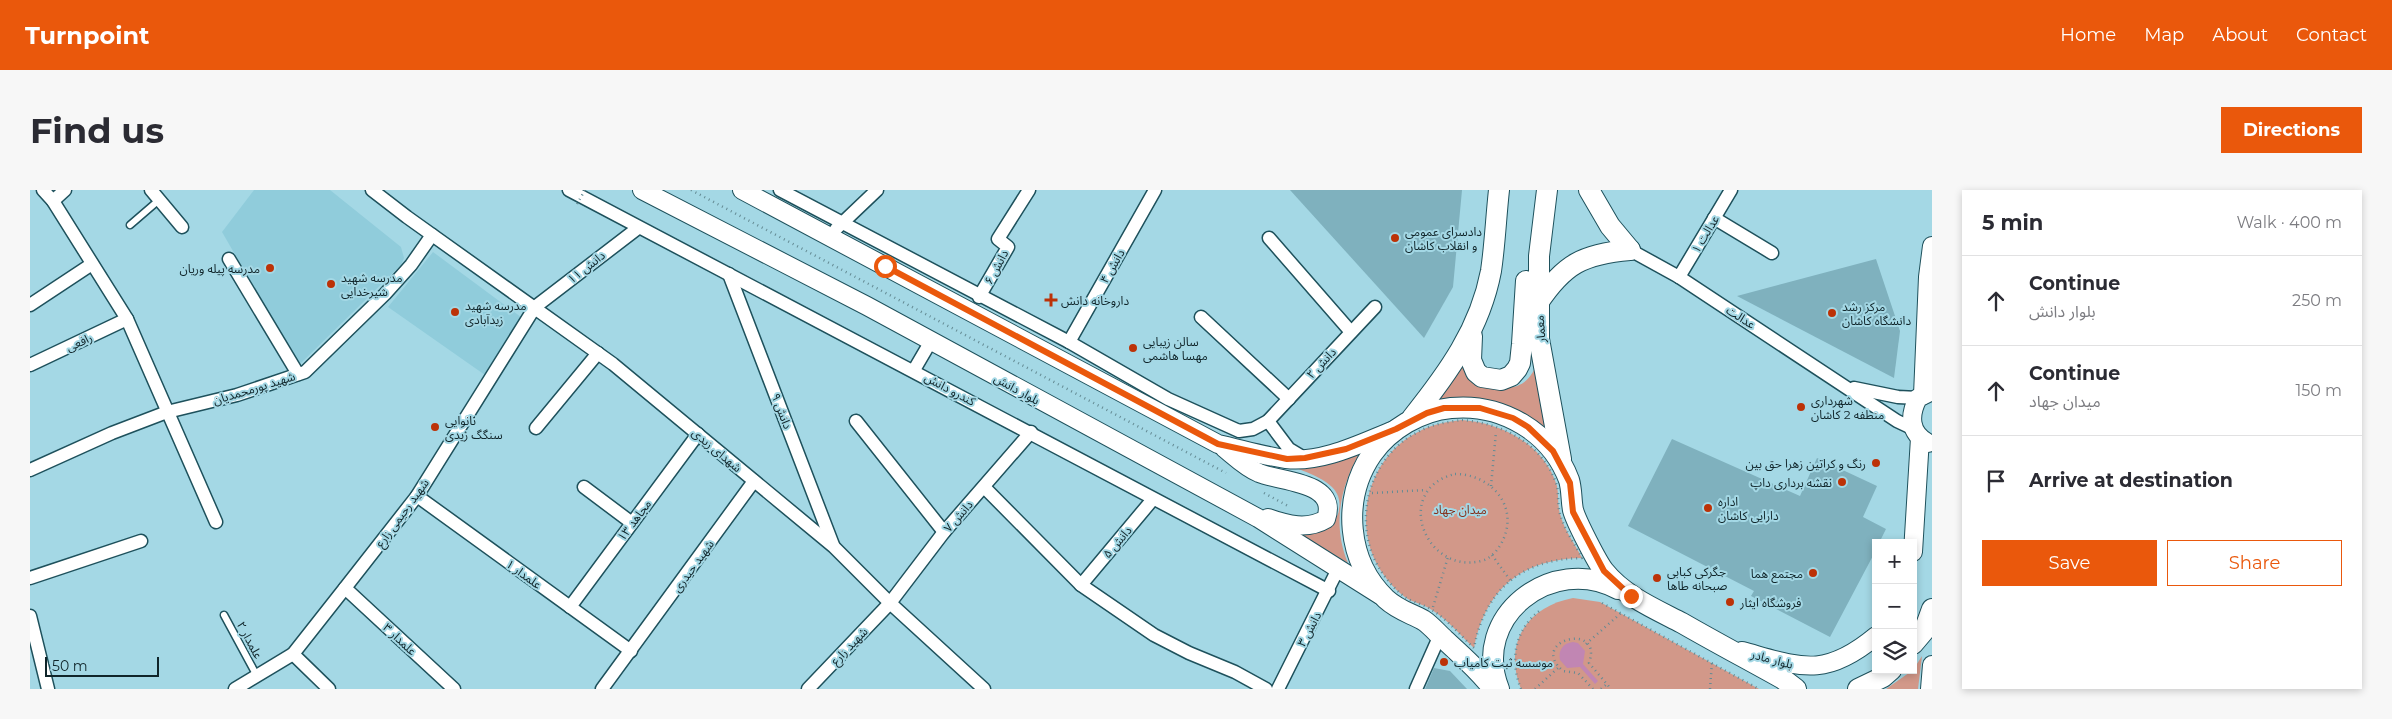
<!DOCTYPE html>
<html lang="en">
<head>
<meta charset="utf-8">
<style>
  :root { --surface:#fff; --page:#f7f7f7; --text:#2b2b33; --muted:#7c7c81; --line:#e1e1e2; --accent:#ea580c }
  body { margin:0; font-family:Montserrat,"Noto Sans Arabic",sans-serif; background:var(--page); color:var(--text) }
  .controls { position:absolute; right:15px; bottom:15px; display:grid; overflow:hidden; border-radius:0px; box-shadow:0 2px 8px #0003 }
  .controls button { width:45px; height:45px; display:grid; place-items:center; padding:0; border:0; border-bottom:1px solid var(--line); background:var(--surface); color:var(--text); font:25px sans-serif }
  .scale { position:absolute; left:15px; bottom:12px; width:114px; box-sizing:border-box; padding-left:5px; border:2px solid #10252a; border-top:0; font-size:14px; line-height:18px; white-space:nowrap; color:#10252a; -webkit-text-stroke:4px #a4d8e5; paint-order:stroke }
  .stop { position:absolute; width:15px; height:15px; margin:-11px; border:4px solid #ea580c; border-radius:50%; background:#fff }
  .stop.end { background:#ea580c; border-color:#fff; box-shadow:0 1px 5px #0008 }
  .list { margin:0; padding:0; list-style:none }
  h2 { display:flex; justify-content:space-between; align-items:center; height:65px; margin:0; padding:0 20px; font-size:21px }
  h2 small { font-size:16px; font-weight:400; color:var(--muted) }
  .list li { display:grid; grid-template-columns:32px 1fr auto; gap:15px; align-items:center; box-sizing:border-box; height:90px; padding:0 20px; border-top:1px solid var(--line) }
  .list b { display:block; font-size:19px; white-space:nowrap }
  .list p { margin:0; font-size:16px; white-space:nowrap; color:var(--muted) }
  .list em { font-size:16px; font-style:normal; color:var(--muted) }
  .actions { display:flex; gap:10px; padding:15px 20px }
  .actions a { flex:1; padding:11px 0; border:1px solid var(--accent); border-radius:0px; text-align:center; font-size:18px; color:var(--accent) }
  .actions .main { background:var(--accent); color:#fff }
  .icon { flex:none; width:28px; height:28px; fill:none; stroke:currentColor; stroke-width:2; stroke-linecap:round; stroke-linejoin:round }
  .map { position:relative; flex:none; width:1902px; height:499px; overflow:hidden; border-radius:0px }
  header { display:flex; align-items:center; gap:30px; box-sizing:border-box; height:70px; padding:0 25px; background:var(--accent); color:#fff }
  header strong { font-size:24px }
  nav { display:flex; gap:28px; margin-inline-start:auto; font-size:18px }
  .intro { display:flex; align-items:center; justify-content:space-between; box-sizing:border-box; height:120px; padding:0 30px }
  h1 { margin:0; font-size:35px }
  .button { padding:12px 22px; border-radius:0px; background:var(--accent); color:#fff; font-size:18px; font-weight:700 }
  main { display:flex; gap:30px; padding:0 30px }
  aside { flex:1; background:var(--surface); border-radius:0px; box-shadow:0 2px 8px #0003 }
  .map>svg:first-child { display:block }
</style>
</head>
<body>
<header>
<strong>Turnpoint</strong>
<nav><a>Home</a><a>Map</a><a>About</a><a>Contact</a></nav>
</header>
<div class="intro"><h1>Find us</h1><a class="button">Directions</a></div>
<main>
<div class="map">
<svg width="1902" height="499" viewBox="0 0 1902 499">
  <rect width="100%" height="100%" fill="#a4d8e5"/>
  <g fill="#90ccdb">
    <polygon points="224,0 300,0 371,57 374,68 371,75 269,175 192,42"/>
    <polygon points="403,62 491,127 455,185 358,117"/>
  </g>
  <g fill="#d29889">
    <path d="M 1437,161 L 1475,198 C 1495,197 1502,187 1509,169 L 1519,246 L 1401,215 Z"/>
    <path d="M 1432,230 C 1472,233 1514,254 1527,296 C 1529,306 1527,317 1531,327 C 1535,341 1545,354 1552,368 C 1492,369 1455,399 1444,458 C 1431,446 1418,430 1402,420 C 1395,415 1386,413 1378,409 C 1370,404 1362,396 1356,388 C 1319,342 1335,268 1388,242 C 1402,234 1417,232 1432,230 Z"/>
    <path d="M 1331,261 C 1310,296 1302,335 1318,373 L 1263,340 C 1275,337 1291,337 1301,332 C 1306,329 1309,324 1309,319 C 1314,293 1281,285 1262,276 Z"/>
    <path d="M 1543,408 L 1570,412 L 1729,499 L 1491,499 C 1473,454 1496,417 1543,408 Z"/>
    <polygon points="1892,466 1888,499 1856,499 1883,480"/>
  </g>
  <path fill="#c186b3" d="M 1543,452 L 1548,453 L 1555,461 L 1553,474 L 1568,491 L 1565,494 L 1550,477 L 1537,478 L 1530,470 C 1528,460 1533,453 1543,452 Z"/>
  <g fill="#7fb1be">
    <polygon points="1260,0 1432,0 1423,97 1394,148"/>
    <polygon points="1846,69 1870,141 1864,188 1707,106"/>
    <polygon points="1642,249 1770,306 1787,268 1847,296 1833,327 1856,339 1849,353 1846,353 1846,360 1800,447 1721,406 1724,401 1598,336"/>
    <polygon points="1404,478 1420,481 1437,499 1395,499"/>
  </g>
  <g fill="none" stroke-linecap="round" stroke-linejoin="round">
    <defs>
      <g id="lane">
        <polyline points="100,35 129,10"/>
        <polyline points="194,425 227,486"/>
      </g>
      <g id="street">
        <polyline points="13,0 23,11 97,129 186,332"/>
        <polyline points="121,0 152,37"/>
        <polyline points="342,0 377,27 583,174 804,357 860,413 954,499"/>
        <polyline points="539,0 1299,401"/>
        <polyline points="750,0 1039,152 1138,209 1209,241 1223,239 1238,231 1345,117"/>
        <polyline points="23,11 35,0"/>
        <polyline points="1684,28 1742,63"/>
        <polyline points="806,39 847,0"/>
        <polyline points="1239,48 1321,142"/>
        <polyline points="1600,60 1649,87 1867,231 1884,239"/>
        <polyline points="199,69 268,184"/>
        <polyline points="699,84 803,355"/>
        <polyline points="1649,87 1701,0"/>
        <polyline points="949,107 978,57 968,49 999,0"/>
        <polyline points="0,115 62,74"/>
        <polyline points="1171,127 1259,209"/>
        <polyline points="1039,152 1125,0"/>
        <polyline points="0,175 97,129"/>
        <polyline points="884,180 901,151"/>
        <polyline points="1824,198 1868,207 1888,208"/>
        <polyline points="826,231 914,342"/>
        <polyline points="1238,231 1259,259 1274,268"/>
        <polyline points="506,238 568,163"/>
        <polyline points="0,280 82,243 137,222 207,205 275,182 355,104 381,75 402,45"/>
        <polyline points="554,297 602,333"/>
        <polyline points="954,297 1051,395 1124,445 1159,463 1205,482 1236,499"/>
        <polyline points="387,306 601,461"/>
        <polyline points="0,388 111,351"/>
        <polyline points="1051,395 1123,309"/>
        <polyline points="315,398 424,499"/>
        <polyline points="540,417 668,244"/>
        <polyline points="0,426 18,499"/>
        <polyline points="263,464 299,499"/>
        <polyline points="205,499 263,464 315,398 387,306 505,117 608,38"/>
        <polyline points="572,499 724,291"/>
        <polyline points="778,499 860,413 914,342 1001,242"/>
        <polyline points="1248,499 1308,379"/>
        <polyline points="1386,499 1410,445"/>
      </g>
      <g id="secondary">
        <polyline points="612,0 837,116 1228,328 1350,405"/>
        <path d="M 712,0 L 1188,254 C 1211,259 1234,266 1256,269 C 1293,273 1331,253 1364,240"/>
        <polyline points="1893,205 1898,87 1902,56"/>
        <path d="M 1898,253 C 1879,243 1879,225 1888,208 L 1902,201"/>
        <path d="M 1194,258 C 1204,266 1216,278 1229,283 C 1250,292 1309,291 1296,329 C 1278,340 1257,335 1238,328"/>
        <polyline points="1883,362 1890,248"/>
        <path d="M 1712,461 C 1771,477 1794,489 1846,446"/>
        <polyline points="1900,499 1902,475"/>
      </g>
      <g id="primary">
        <polyline points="1517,0 1509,66 1509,149 1531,269"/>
        <polyline points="1559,0 1580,36 1600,60"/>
        <path d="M 1508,113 C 1534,74 1553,64 1600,60"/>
        <polyline points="1442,146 1441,170 1446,182 1452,187 1471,190 1481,186 1487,179 1490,173 1492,154 1496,91"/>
        <path d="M 1382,228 C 1418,183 1450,139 1461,81 C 1465,54 1466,27 1469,0"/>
        <polyline points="1883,454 1894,441 1902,419"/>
        <path d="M 1463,499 C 1450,481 1432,466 1415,450 C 1408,444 1401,435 1393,430 C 1380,423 1368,420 1356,409 C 1317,372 1311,309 1342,264 C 1360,239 1390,221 1421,218 C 1472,213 1521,242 1539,290 C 1542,300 1541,310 1543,320 C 1546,331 1567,372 1574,381 C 1594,406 1625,419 1652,433 C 1685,452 1719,470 1753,489 L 1766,499"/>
        <path d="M 1469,499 C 1440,427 1522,363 1588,399"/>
        <polyline points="1828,499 1853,487 1861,480"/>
      </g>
    </defs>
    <use href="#lane" stroke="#1e515c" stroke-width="9"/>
    <use href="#street" stroke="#1e515c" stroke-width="15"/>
    <use href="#secondary" stroke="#1e515c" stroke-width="20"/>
    <use href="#primary" stroke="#1e515c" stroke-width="22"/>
    <g stroke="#648b94" stroke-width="2.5" stroke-dasharray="1 4" stroke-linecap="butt">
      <polyline points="661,0 1196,283"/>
      <path d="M 1432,230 C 1472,233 1514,254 1527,296 C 1529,306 1527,317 1531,327 C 1535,341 1545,354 1552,368 C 1492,369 1455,399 1444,458 C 1431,446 1418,430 1402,420 C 1395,415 1386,413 1378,409 C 1370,404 1362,396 1356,388 C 1319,342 1335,268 1388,242 C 1402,234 1417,232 1432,230 Z"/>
      <path d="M 1425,284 C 1462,284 1491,318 1471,354 C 1466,362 1460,369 1451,371 C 1395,385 1362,299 1425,284 Z"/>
      <polyline points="1461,296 1466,242"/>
      <polyline points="1234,303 1260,317"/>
      <polyline points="1342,303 1397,300"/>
      <polyline points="1462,365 1480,390"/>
      <polyline points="1572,413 1729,499"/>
      <polyline points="1403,417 1418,367"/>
      <polyline points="1556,454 1591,423"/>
      <path d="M 1491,499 C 1479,469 1485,438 1512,419"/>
      <polyline points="1505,499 1529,477"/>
      <path d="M 1563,499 L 1548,483 L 1533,481 C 1497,450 1574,431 1559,473 L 1581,499"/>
      <polyline points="1571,499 1577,494"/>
      <polyline points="1680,499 1682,472"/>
    </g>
    <use href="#lane" stroke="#fff" stroke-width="6"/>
    <use href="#street" stroke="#fff" stroke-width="12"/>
    <use href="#secondary" stroke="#fff" stroke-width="18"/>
    <use href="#primary" stroke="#fff" stroke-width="20"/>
    <polyline stroke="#648b94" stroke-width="2.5" stroke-dasharray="1 4" stroke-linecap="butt" points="547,14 555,0"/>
  </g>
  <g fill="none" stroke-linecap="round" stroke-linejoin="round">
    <polyline stroke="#ea580c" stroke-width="6" points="855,76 1188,254 1257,269 1275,268 1316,259 1366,239 1397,223 1414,218 1450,218 1483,228 1498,237 1523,261 1540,293 1543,322 1574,381 1601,406"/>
  </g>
  <g fill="#bc3207" stroke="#a4d8e5" stroke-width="2">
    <circle cx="1365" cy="48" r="5"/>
    <circle cx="240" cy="78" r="5"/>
    <circle cx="301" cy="94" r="5"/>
    <path d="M1018.5 102.5h5v5h5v5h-5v5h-5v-5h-5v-5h5z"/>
    <circle cx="425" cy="122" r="5"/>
    <circle cx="1802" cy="123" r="5"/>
    <circle cx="1103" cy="158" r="5"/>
    <circle cx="1771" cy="217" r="5"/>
    <circle cx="405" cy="237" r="5"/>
    <circle cx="1846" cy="273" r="5"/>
    <circle cx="1812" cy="292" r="5"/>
    <circle cx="1678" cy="318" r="5"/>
    <circle cx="1783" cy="383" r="5"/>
    <circle cx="1627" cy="388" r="5"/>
    <circle cx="1700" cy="412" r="5"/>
    <circle cx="1414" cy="472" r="5"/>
  </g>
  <g text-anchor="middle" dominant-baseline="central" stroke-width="4" stroke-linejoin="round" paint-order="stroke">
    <g font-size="12" fill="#10252a" stroke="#a4d8e5" text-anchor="start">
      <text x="1375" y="41">دادسرای عمومی<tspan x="1375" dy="14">و انقلاب کاشان</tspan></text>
      <text x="230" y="78" text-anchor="end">مدرسه پیله وریان</text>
      <text x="311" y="87">مدرسه شهید<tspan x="311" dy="14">شیرخدایی</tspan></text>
      <text x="1031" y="110">داروخانه دانش</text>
      <text x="435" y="115">مدرسه شهید<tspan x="435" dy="14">زیدآبادی</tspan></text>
      <text x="1812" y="116">مرکز رشد<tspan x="1812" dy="14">دانشگاه کاشان</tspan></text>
      <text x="1113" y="151">سالن زیبایی<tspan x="1113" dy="14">مهسا هاشمی</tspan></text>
      <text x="1781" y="210">شهرداری<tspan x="1781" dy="14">منطفه 2 کاشان</tspan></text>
      <text x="415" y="230">نانوایی<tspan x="415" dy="14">سنگگ زیدی</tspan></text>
      <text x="1836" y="273" text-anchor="end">رنگ و کراتین زهرا حق بین</text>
      <text x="1802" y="292" text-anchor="end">نقشه برداری داپ</text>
      <text x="1688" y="311">اداره<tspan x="1688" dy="14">دارایی کاشان</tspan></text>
      <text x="1637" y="381">جگرکی کبابی<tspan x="1637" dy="14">صبحانه طاها</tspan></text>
      <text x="1773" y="383" text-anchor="end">مجتمع هما</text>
      <text x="1710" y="412">فروشگاه ایثار</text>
      <text x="1424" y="472">موسسه ثبت کامیاب</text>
    </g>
    <g font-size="12" fill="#10252a" stroke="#a4d8e5">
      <text transform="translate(1675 44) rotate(-59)">عدالت ۱</text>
      <text transform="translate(1082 76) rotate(-60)">دانش ۴</text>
      <text transform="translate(556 77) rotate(-38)">دانش ۱۱</text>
      <text transform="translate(966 77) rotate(-62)">دانش ۶</text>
      <text transform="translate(1711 127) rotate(33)">عدالت</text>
      <text transform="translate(1510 139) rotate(-94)">معمار</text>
      <text transform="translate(49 152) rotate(-25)">رافعی</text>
      <text transform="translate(1291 173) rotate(-47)">دانش ۲</text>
      <text transform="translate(224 198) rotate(-17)">شهید پورمحمدیان</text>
      <text transform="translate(920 199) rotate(28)">کندرو دانش</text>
      <text transform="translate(987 199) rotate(29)">بلوار دانش</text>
      <text transform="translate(752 221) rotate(69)">دانش ۹</text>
      <text transform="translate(687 260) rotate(40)">شهدای زیدی</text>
      <text transform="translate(372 323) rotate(-54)">شهید رحیمی زارع</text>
      <text transform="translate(928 326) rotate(-49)">دانش ۷</text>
      <text transform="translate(604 330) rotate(-53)">مجاهد ۱۳</text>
      <text transform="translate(1087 352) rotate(-50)">دانش ۵</text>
      <text transform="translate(663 376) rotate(-54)">شهید حیدری</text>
      <text transform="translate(494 384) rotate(36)">علمدار ۱</text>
      <text transform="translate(1279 439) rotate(-62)">دانش ۳</text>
      <text transform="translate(370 449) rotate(43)">علمدار ۳</text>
      <text transform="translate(220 450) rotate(62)">علمدار ۲</text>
      <text transform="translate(819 456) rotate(-46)">شهید زارع</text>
      <text transform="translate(1742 469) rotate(15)">بلوار مادر</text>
    </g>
    <g font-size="12" fill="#852f1a" stroke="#a4d8e5">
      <text x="1430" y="319">میدان جهاد</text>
    </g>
  </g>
</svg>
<div class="controls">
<button>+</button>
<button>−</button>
<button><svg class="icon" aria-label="layers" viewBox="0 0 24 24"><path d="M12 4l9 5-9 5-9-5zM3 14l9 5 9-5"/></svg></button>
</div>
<div class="scale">50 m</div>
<div class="stop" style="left:855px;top:76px"></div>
<div class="stop end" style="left:1601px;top:406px"></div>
</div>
<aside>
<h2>5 min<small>Walk · 400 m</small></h2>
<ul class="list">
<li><svg class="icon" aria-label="ahead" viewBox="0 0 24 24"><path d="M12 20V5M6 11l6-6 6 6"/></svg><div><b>Continue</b><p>بلوار دانش</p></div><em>250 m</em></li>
<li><svg class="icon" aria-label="ahead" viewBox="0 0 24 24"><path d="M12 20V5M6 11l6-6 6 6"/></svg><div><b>Continue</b><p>میدان جهاد</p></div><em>150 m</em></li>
<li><svg class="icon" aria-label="arrive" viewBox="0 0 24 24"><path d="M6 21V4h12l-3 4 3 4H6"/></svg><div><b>Arrive at destination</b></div></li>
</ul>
<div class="actions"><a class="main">Save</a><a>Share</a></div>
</aside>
</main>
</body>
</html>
